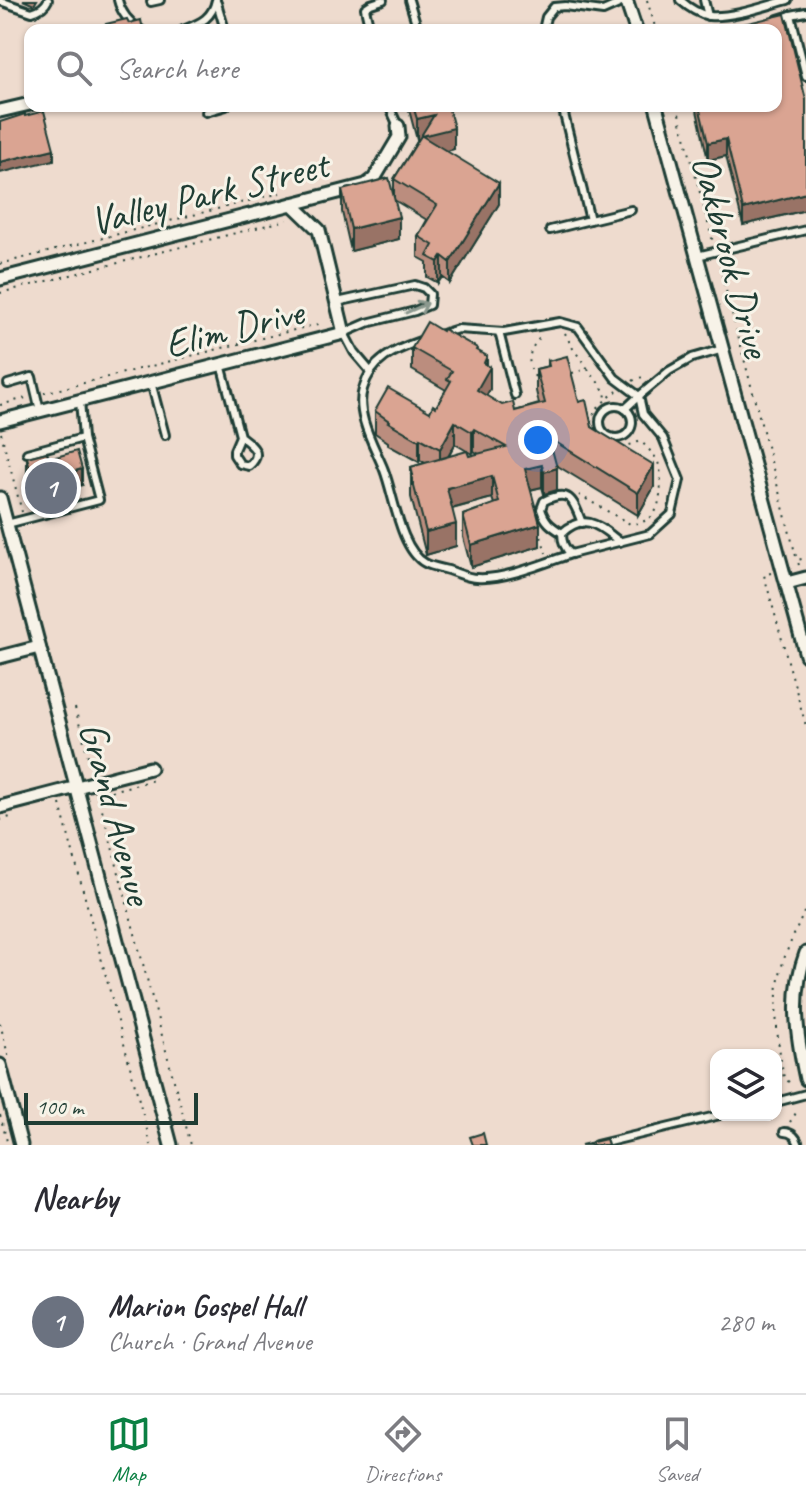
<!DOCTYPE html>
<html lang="en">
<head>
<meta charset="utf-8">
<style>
  :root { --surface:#fff; --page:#f7f7f7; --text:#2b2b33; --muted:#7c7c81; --line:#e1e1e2; --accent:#0b8043 }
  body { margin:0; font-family:Caveat,sans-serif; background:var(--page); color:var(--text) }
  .controls { position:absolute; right:24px; bottom:24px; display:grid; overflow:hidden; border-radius:16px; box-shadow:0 2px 6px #0004 }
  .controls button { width:72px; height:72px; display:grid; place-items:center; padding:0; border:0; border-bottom:2px solid var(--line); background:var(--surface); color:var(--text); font:40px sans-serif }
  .scale { position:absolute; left:24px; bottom:20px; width:174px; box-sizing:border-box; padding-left:8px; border:4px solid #1f3d34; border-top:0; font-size:22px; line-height:28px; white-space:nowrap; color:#1f3d34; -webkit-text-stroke:6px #f7f3e8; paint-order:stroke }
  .you { position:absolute; left:538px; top:440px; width:28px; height:28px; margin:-20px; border:6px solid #fff; border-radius:50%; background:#1a73e8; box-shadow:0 0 0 12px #1a73e833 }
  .badge { display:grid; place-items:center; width:52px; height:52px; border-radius:50%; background:var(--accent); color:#fff; font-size:26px; font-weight:700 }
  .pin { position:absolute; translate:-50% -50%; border:4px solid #fff; box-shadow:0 2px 8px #0006 }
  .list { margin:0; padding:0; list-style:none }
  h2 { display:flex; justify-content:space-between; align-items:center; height:104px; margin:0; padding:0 32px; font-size:34px }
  h2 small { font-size:26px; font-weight:400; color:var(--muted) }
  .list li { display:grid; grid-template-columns:52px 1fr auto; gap:24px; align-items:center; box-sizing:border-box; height:144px; padding:0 32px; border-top:2px solid var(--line) }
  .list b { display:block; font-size:30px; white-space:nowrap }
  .list p { margin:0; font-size:26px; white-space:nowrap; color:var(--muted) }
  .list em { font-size:26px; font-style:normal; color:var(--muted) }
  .icon { flex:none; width:44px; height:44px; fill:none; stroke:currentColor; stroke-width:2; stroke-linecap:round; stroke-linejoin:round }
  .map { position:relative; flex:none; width:806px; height:1145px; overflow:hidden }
  .search { position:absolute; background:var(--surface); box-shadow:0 2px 6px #0004; left:24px; right:24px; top:24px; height:88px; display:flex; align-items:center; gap:20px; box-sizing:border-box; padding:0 28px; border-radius:16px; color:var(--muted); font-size:30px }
  .sheet { height:248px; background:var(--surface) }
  nav { display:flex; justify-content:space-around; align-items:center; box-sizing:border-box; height:112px; border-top:2px solid var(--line); background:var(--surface); font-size:22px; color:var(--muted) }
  nav a { display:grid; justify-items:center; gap:4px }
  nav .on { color:var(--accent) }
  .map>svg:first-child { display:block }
</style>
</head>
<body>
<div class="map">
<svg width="806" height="1145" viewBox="0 0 806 1145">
  <rect width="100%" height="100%" fill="#eedbce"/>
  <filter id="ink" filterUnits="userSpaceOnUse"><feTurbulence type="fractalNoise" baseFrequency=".0125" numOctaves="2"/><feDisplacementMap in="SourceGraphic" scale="16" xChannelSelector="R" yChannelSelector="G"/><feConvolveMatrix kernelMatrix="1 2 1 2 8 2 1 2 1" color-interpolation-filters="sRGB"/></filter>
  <g filter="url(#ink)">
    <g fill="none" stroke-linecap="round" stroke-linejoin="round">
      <defs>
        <g id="service">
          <path d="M 118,0 C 121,13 130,23 141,30"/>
          <polyline points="409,0 418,30"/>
          <path d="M 680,0 C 688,7 698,14 709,16 C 733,18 765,6 788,0"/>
          <polyline points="704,0 708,16"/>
          <path d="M 0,1 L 32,12 C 39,10 45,7 48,0"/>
          <polyline points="151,2 160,0"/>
          <polyline points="217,3 225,30"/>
          <polyline points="791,15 806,12"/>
          <polyline points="778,19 791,15 806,76"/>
          <path d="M 183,30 C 200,23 212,19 216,0"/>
          <polyline points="370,30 365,8 371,4 383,0"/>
          <polyline points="543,30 546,17 554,7 565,6 603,11 628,0"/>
          <polyline points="389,106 398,126"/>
          <polyline points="562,106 590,220 631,210"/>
          <polyline points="206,112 226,106"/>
          <polyline points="550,230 590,220"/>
          <polyline points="697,256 806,230"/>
          <polyline points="337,302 415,285 424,288 430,294 429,305 415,311 367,323 344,333 354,352 371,372"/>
          <polyline points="499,332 515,395"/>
          <polyline points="442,334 458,329 504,332 560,322 578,327 615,378 639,396 625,409"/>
          <path d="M 420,341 C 394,350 371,360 363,389 C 355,415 375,447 384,470 C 394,496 400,549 425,563 C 432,567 441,568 448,570 C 458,573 467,578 477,578 C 504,580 545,563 571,554"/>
          <path d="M 221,364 L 240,436 L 234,450 L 234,455 L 240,464 L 249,466 C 264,453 252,445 240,436"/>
          <polyline points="151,382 165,435"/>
          <polyline points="8,384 32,377 40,411"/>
          <polyline points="80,400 83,438"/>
          <circle cx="616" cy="422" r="16"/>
          <polyline points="7,524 99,500 83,438 27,453"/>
          <path d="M 562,533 C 551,526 545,522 541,509 L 544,501 C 570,488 573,500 582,523"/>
          <path d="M 620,542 C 600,527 586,511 562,533 C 562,542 564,548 571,554 L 650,534 L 672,514 L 680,480 L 663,438 L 643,414 L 639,396 L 669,371 L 692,358 L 723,349"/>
          <polyline points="776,1102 806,1094"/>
          <path d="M 784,1132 C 792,1132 797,1138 799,1145"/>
          <polyline points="596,1145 720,1115"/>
        </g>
        <g id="minor">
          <polyline points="626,0 636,30"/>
          <polyline points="656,106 806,655"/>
          <polyline points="0,111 30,104"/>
          <polyline points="0,279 366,185 374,179 399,137 398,126"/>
          <polyline points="0,421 344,333 319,230 292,204"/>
          <polyline points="0,498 171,1145"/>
          <polyline points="787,583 806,578"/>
          <polyline points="0,657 39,647"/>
          <polyline points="0,807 150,768"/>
          <path d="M 806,953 C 790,995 797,1037 806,1079"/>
          <polyline points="0,1065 21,1145"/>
        </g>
      </defs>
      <use href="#service" stroke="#1f3d34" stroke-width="12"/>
      <use href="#minor" stroke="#1f3d34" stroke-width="17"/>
      <g stroke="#1f3d34" stroke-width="2" stroke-dasharray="2 6" stroke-linecap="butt">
        <polyline points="647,0 656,30"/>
        <polyline points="677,106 713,242"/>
        <polyline points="718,260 797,560"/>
        <polyline points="0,264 280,193"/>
        <polyline points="0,293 287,220"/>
        <polyline points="565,333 572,347 588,369"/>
        <polyline points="572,373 588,369 606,393 605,400"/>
        <path d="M 535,377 C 525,362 529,347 543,335"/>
        <polyline points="633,381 637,378 645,377"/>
        <polyline points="44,393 318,324"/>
        <polyline points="0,405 26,398"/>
        <path d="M 591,422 C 593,408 606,400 617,391"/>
        <polyline points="1,433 22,512"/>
        <path d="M 579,495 L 630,524 C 657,522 659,508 661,485 C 661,477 661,468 657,460 C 653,453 646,447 641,441 L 624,447"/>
        <polyline points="539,529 546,553"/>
        <polyline points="799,565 797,560 806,558"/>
        <polyline points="771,573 764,575 806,726"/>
        <polyline points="75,708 92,771"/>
        <polyline points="111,791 154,780"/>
        <polyline points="98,794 191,1145"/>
        <polyline points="60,804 151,1145"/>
        <polyline points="0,820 14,816"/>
        <polyline points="0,1023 9,1059"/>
        <path d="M 789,1082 L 784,1078 C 777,1038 771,999 784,959 C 790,942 799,925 806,907"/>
        <polyline points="0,1115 8,1145"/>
        <polyline points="790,1122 796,1113"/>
      </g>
      <use href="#service" stroke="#f7f3e8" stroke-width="6"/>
      <use href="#minor" stroke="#f7f3e8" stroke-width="11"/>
    </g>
    <g fill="#bb8d7e" stroke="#1f3d34" stroke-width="2" fill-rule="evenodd">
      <polygon points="23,0 37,0 34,5"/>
      <polygon points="806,100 806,210 743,225 726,156 708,160 696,106 776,106"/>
      <polygon points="408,106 448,106 454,149 446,151 499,204 450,283 442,277 438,283 427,277 427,262 418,257 418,236 427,220 394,200 399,239 351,251 342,212 342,190 394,200 394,179 418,140 417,140"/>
      <path d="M 412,348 L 477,350 L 487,365 L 490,389 L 486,396 L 502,405 L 515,411 L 539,404 L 536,391 L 536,369 L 548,366 L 548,361 L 579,402 L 592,427 L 654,487 L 638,515 L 556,465 L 557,490 L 544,494 L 542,487 L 530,490 L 540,546 L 471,567 L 463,537 L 463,515 L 494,504 L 492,498 L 452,509 L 456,546 L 426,555 L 411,497 L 411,467 L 425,463 L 420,460 L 419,462 L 388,445 L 388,442 L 375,433 L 375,411 L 430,412 L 436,407 L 446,390 L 412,370 ZM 455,444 L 472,454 L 474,451 L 479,454 L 469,456 L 449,456 Z"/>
      <polygon points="27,457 49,459 82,485 52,494 52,506 42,509 41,505 36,506 27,474"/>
    </g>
    <g fill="#997366" stroke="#1f3d34" stroke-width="2">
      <polygon points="123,106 141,106 123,111"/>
      <polygon points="434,115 454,128 454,149 422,157 422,139 417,140 417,119"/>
      <polygon points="726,139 726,156 708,160 708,143"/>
      <polygon points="54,149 54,160 0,173 0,162"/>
      <polygon points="499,183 499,204 450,283 450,262"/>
      <polygon points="806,193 806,210 743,225 743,209"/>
      <polygon points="399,217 399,239 351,251 351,229"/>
      <polygon points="442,256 442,277 438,283 438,262"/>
      <polygon points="487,356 487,371 490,367 490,389 477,412 477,390 484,363"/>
      <polygon points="455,422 455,444 440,471 440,449"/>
      <polygon points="474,429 474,451 472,454 472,432"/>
      <polygon points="420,438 420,460 419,462 419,440"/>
      <polygon points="542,465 542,487 525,491 525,469"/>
      <polygon points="654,465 654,487 638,515 638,493"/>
      <polygon points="557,468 557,490 544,494 544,472"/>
      <polygon points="82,469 82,485 52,494 52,506 42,509 42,492 49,478"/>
      <polygon points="492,476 492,498 447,510 447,488"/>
      <polygon points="41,488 41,505 36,506 36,489"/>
      <polygon points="456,524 456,546 426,555 426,532"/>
      <polygon points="540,524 540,546 471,567 471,545"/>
    </g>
    <g fill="#daa492" stroke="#1f3d34" stroke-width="2">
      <polygon points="785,14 806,100 806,193 743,209 726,139 708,143 699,106 776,106 776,30 719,30"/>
      <polygon points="127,19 129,23 141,20 143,30 108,30 106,24"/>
      <polygon points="413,106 448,106 454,128 422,136 499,183 450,262 442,256 438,262 427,256 433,245 418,236 437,205 394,179 434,115 417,119"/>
      <polygon points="44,111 54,149 0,162 0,122 25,114 25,116"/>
      <polygon points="389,178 399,217 351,229 342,190"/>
      <polygon points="427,322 442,331 443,329 477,348 476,350 487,356 484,363 490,367 477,390 502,405 513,402 515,411 545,403 536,369 549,366 548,361 567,356 579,402 586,400 592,427 654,465 638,493 549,438 557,468 544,472 542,465 525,469 540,524 471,545 463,515 499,502 492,476 447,488 456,524 426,532 411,475 413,475 411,467 467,451 469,456 506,447 474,429 472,432 455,422 440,449 420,438 419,440 388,422 389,421 375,411 388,388 430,412 433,405 436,407 451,381 447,379 452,371 412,348"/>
      <polygon points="77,451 82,469 49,478 52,489 42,492 41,488 36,489 27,457 47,452 49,459"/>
      <polygon points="483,1133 486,1145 473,1145 470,1137"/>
      <polygon points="606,1139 608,1145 581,1145"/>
    </g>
    <defs><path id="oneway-shaft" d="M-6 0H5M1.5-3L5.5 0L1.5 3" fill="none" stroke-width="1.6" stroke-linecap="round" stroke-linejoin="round" transform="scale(2)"/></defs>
    <use stroke="#8b988e" href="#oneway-shaft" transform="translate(417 308) rotate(-24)"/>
  </g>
  <g text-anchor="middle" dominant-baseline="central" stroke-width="6" stroke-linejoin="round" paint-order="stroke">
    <g font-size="40" fill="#1f3d34" stroke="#f7f3e8">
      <text transform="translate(209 193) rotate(-14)">Valley Park Street</text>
      <text transform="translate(731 256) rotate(75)">Oakbrook Drive</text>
      <text transform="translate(234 328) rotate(-14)">Elim Drive</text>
      <text transform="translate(116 813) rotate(75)">Grand Avenue</text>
    </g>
  </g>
</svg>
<div class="controls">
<button><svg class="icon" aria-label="layers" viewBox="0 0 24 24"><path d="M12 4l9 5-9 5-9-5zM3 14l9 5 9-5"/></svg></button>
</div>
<div class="scale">100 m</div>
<div class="you"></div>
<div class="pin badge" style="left:51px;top:488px;background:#6b7280">1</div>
<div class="search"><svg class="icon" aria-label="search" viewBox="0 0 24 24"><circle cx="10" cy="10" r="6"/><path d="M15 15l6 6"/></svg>Search here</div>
</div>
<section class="sheet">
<h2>Nearby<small></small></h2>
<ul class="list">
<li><span class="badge" style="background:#6b7280">1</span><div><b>Marion Gospel Hall</b><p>Church · Grand Avenue</p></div><em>280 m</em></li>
</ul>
</section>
<nav>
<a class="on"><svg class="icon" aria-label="map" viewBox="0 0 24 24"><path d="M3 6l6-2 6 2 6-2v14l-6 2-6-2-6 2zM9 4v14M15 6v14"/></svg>Map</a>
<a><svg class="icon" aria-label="directions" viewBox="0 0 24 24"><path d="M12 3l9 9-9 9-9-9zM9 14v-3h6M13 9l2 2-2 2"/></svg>Directions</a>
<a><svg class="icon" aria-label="saved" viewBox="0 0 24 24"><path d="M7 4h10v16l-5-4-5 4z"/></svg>Saved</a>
</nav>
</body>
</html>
